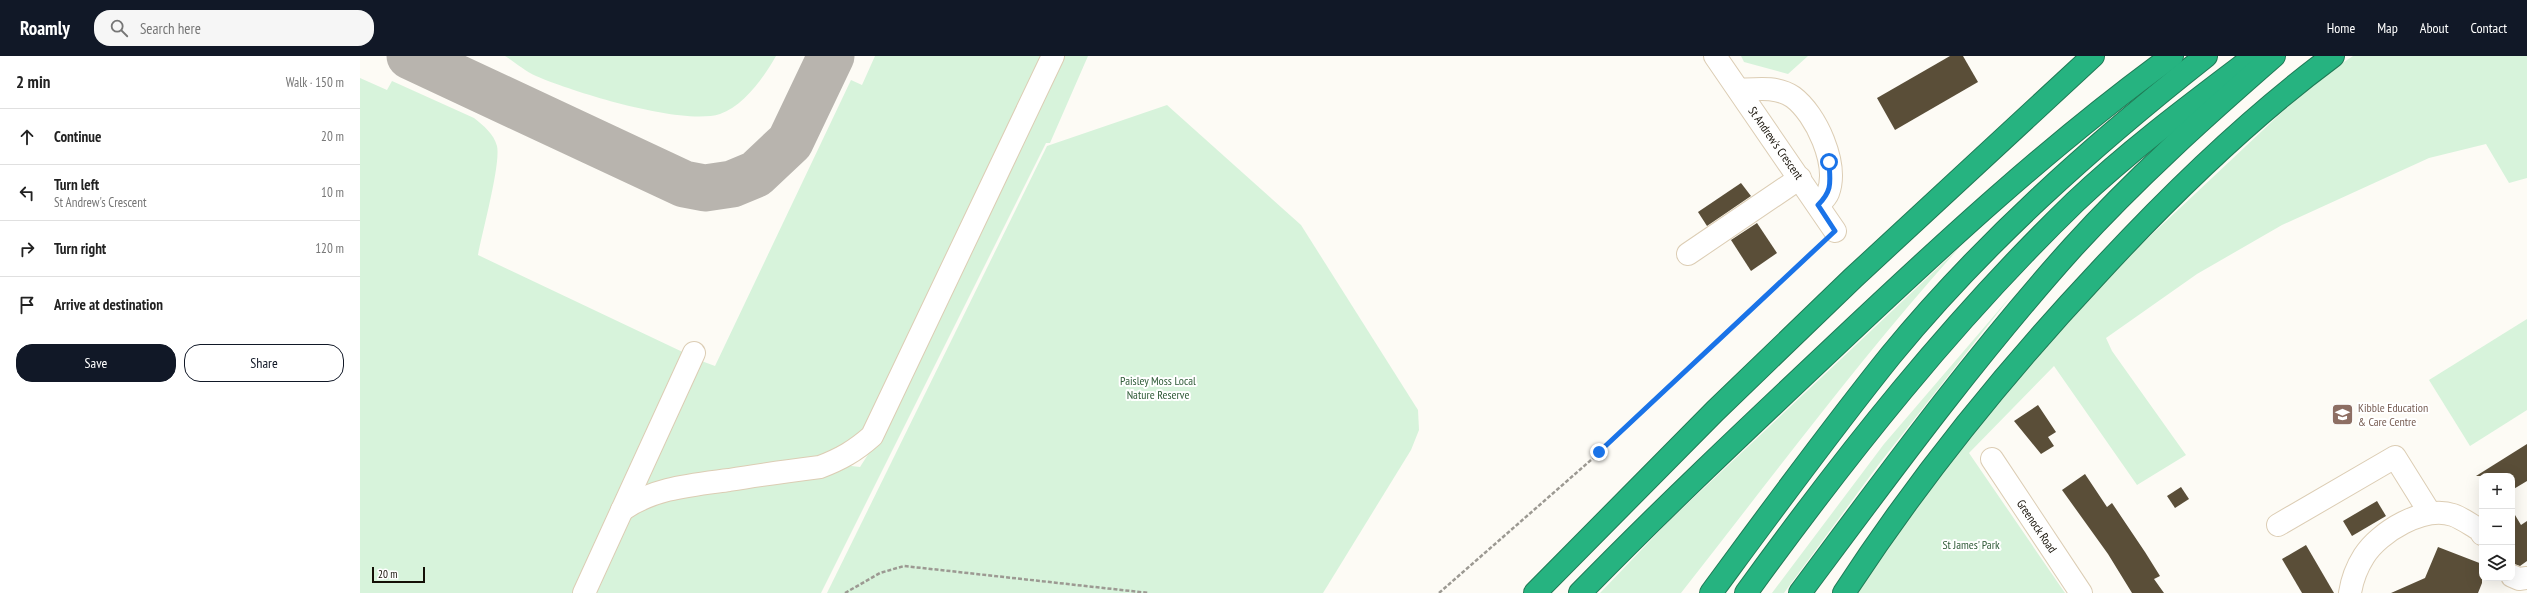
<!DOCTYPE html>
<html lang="en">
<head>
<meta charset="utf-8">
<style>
  :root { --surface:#fff; --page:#f6f6f6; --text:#222; --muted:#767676; --line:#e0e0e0; --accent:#111827 }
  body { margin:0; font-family:"PT Sans Narrow",sans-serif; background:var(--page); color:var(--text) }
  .controls { position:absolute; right:12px; bottom:12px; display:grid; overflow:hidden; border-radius:8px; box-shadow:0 4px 16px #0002 }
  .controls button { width:36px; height:36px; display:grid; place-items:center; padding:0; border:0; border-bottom:1px solid var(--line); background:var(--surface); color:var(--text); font:20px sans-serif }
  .scale { position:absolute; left:12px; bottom:10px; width:53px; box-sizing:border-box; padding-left:4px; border:2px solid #140f06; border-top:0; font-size:11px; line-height:14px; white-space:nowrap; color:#140f06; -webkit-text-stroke:3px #fff; paint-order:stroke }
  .stop { position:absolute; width:12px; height:12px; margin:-9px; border:3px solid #1a73e8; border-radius:50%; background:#fff }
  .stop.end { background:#1a73e8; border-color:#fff; box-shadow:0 1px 4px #0008 }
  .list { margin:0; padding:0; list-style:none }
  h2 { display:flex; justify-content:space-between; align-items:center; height:52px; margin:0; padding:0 16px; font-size:17px }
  h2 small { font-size:13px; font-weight:400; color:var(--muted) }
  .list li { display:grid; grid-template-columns:26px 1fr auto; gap:12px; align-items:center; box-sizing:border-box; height:56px; padding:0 16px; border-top:1px solid var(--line) }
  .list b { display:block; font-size:15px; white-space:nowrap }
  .list p { margin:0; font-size:13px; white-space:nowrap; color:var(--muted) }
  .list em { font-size:13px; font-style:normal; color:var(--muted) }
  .actions { display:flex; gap:8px; padding:12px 16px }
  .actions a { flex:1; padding:9px 0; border:1px solid var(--accent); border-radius:16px; text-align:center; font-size:14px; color:var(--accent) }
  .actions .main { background:var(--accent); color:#fff }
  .icon { flex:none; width:22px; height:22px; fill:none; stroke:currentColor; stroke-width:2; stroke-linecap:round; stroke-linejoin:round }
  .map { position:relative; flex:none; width:2167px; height:537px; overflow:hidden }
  header { display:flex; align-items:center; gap:24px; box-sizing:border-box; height:56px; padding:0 20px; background:var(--accent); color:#fff }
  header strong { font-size:19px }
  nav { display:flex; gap:22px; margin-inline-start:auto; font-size:14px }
  .search { width:280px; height:36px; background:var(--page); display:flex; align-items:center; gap:10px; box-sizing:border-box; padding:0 14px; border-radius:16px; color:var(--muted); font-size:15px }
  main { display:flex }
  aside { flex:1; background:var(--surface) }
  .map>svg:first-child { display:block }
</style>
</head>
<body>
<header>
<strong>Roamly</strong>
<div class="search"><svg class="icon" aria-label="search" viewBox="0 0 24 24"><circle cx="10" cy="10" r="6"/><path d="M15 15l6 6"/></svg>Search here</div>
<nav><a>Home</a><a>Map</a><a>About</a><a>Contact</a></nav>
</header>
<main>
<aside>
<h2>2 min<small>Walk · 150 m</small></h2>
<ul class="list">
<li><svg class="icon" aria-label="ahead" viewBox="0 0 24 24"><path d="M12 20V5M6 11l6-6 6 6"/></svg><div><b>Continue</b></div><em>20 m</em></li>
<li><svg class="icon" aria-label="left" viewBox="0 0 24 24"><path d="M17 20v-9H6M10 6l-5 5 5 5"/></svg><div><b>Turn left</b><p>St Andrew's Crescent</p></div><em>10 m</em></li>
<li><svg class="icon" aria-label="right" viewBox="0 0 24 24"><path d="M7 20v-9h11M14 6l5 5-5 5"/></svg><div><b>Turn right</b></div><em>120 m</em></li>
<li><svg class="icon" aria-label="arrive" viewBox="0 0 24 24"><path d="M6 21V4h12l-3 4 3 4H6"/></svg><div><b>Arrive at destination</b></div></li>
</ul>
<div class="actions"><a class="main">Save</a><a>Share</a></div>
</aside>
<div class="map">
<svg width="2167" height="537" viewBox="0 0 2167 537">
  <rect width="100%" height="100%" fill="#fdfbf5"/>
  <g fill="#d7f3db">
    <path d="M 145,0 L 416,0 C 404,21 384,50 360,58 C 322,70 213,36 176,20 C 165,15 155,6 145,0 Z"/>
    <polygon points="515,0 687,0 509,377 464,403 282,435 336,303 355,310 491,24 502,29"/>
    <polygon points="698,0 728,0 690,87 686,87 461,537 228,537 266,460 292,446 483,409 500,411 509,397"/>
    <polygon points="1381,0 1448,0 1428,18 1384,6"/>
    <polygon points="1993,0 2167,0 2167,122 2149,127 2126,88 2069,102 1922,169 1837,218 1746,282 1752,295 1826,399 1777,429 1694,310 1609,397 1705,537 1496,537 1573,424 1719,247 1954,26"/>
    <path d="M 0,22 L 27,34 L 32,25 L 114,62 C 123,69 134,78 137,90 C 141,108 122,177 118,199 L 329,299 L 219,537 L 0,537 Z"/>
    <polygon points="807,49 941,169 1058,354 1059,374 1051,394 963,537 467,537 687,90"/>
    <path d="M 1600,191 C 1501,301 1413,420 1321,537 L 1240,537 L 1311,463 Z"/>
    <polygon points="1651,240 1519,408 1424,537 1412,537 1524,388"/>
    <polygon points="2167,263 2167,354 2110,390 2069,324"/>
  </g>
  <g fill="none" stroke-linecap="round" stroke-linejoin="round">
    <polyline stroke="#b8b4ae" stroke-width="47" points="50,0 324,128 345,132 372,128 396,118 430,86 471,0"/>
  </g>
  <g fill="#5a4e38">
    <polygon points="1590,0 1603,0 1618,26 1535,74 1517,42"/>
    <polygon points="1381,127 1391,140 1347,170 1338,156"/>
    <polygon points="1397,167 1417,197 1391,215 1371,184"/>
    <polygon points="1678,349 1696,376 1688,381 1694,390 1681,398 1654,365"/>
    <polygon points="2167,388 2167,425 2152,434 2152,420 2116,420"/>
    <polygon points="1725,418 1747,451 1752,447 1785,496 1800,520 1794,523 1804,537 1772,537 1748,498 1702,434"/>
    <polygon points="1821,431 1829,443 1815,452 1807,440"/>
    <polygon points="2017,445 2026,460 1992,480 1983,465"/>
    <polygon points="2152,454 2161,469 2167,465 2167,505 2160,510 2152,507"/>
    <polygon points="1946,489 1974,537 1942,537 1922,503"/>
    <polygon points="2078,491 2122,508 2122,527 2118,537 2031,537 2065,522"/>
  </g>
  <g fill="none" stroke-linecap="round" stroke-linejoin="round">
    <defs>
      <g id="minor">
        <polyline points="1355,0 1475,175"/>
        <path d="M 1379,34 C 1397,33 1417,30 1433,41 C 1456,58 1479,108 1468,137 C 1466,142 1462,145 1458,149"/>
        <polyline points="1328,198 1440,122"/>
        <polyline points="1632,403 1721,537"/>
        <path d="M 262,454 C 293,432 332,429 369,424 C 399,419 429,415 460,411 C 481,403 495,395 512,380 L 693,0"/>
        <polyline points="1918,469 2035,401 2070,457"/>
        <polyline points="2152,520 2159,523 2167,522"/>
        <polyline points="224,537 334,297"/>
        <path d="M 1990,537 C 1992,524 1997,511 2004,500 C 2019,476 2064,449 2093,459 C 2102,462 2111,469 2120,474 L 2122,478"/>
      </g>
      <g id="highway">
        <polyline points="1175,537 1355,355 1493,222 1733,0"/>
        <path d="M 1220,537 C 1302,453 1388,372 1474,291 C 1582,189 1691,88 1812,0"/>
        <path d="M 1351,537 C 1410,457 1469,376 1531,299 C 1623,187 1732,90 1846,0"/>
        <path d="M 1386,537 C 1486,399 1592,265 1715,146 C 1771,93 1833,47 1895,0"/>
        <path d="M 1440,537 C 1528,419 1615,300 1713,191 C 1775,123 1844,61 1914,0"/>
        <path d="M 1484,537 C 1559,422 1645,316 1739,216 C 1811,138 1888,63 1973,0"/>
      </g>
    </defs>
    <use href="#minor" stroke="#dccdb4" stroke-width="24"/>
    <use href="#highway" stroke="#207a55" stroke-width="24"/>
    <g stroke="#9c9992" stroke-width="2.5" stroke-dasharray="4 2" stroke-linecap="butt">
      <polyline points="485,537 520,517 544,510 789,537"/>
      <polyline points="1079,537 1239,397 1461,188"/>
    </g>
    <use href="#minor" stroke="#fff" stroke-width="22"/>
    <use href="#highway" stroke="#26b380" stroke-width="22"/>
  </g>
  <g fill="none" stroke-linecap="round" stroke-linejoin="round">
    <path stroke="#1a73e8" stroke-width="5" d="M 1239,396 L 1475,175 L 1458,149 C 1473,134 1470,126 1469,106"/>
  </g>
  <defs>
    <symbol id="school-square" viewBox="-11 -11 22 22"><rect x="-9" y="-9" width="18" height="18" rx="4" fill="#8d6e63" stroke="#fff"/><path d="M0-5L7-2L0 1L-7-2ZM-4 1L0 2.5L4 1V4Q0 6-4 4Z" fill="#fff"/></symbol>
  </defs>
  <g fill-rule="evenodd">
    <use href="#school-square" x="1970" y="346" width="25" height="25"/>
  </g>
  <g text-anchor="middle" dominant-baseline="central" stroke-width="4" stroke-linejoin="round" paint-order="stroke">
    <g font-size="12" fill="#140f06" stroke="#fff">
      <text transform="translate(1416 87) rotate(55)">St Andrew's Crescent</text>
      <text transform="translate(1677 470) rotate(56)">Greenock Road</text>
    </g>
    <g font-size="12" fill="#315c39" stroke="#fff">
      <text x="798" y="324">Paisley Moss Local<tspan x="798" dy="14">Nature Reserve</tspan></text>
      <text x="1611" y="488">St James' Park</text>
    </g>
    <g font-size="12" fill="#785e54" stroke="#fff" text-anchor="start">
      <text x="1998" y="351">Kibble Education<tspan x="1998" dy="14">&amp; Care Centre</tspan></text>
    </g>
  </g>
</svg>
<div class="controls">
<button>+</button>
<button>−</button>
<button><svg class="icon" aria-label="layers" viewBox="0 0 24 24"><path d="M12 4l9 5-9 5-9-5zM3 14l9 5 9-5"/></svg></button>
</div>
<div class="scale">20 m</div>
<div class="stop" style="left:1469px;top:106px"></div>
<div class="stop end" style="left:1239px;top:396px"></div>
</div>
</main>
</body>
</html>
